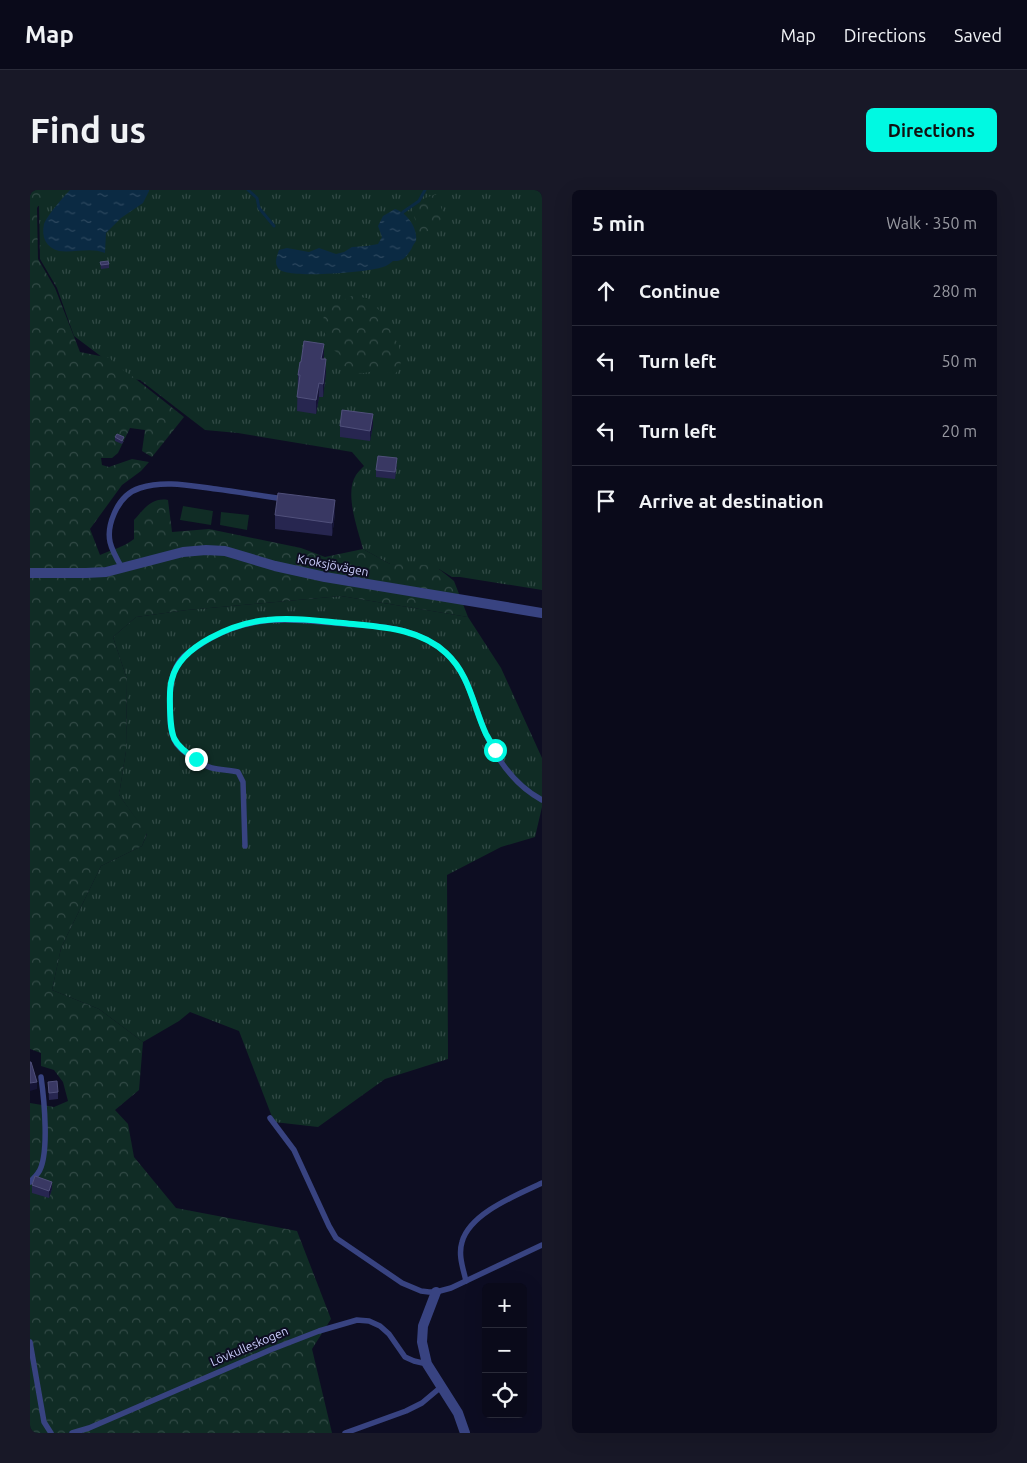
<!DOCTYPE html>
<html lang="en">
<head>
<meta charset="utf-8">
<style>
  :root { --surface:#0a0a1a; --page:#181827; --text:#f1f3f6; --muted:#999aa2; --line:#2a2b39; --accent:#00f9e2 }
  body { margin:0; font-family:Ubuntu,sans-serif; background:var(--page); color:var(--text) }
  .controls { position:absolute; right:15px; bottom:15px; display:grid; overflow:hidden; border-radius:8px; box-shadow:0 5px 20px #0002 }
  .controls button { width:45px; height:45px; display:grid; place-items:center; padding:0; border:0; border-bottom:1px solid var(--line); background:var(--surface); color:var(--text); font:25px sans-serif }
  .stop { position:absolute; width:15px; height:15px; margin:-11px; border:4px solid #00f9e2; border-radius:50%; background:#fff }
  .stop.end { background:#00f9e2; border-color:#fff; box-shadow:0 1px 5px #0008 }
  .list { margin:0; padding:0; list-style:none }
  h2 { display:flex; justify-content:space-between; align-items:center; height:65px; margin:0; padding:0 20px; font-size:21px }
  h2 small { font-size:16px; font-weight:400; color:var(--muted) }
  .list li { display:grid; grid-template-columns:32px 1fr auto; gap:15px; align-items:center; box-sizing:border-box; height:70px; padding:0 20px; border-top:1px solid var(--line) }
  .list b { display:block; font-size:19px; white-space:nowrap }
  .list em { font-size:16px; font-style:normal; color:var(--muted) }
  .icon { flex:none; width:28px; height:28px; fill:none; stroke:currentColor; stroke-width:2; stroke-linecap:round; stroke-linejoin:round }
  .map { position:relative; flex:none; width:512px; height:1243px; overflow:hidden; border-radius:8px }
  header { display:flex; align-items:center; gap:30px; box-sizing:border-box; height:70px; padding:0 25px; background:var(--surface); border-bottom:1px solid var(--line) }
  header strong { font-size:24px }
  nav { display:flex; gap:28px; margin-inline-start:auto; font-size:18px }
  .intro { display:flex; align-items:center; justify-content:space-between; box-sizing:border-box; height:120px; padding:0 30px }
  h1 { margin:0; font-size:35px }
  .button { padding:12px 22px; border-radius:8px; background:var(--accent); color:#111; font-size:18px; font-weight:700 }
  main { display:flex; gap:30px; padding:0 30px }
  aside { flex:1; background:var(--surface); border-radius:8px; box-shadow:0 5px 20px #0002 }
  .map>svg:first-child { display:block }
</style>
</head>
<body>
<header>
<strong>Map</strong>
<nav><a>Map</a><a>Directions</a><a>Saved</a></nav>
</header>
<div class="intro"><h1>Find us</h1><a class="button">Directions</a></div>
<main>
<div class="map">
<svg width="512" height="1243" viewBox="0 0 512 1243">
  <defs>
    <pattern id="grass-tufts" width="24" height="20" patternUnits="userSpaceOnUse" patternTransform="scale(1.25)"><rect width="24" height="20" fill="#102c25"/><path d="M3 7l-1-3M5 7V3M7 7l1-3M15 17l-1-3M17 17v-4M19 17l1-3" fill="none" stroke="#324a46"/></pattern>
    <pattern id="forest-crowns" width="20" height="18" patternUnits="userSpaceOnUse" patternTransform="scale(1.25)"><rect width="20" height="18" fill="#102c25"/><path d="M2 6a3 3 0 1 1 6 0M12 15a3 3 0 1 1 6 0" fill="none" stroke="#324a46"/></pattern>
    <pattern id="water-ripples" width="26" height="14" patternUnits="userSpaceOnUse" patternTransform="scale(1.25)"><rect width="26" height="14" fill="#0b2a43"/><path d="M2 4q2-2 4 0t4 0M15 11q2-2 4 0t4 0" fill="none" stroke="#2d485f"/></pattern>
  </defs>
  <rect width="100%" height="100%" fill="#0d0d22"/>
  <g fill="url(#grass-tufts)">
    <path d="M 0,0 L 512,0 L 512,400 L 430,387 L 422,387 L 409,379 L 360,374 L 333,359 C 328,340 314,303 326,285 C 328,282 331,279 334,276 L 322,262 L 208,243 L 175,240 L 110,190 L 101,189 L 44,146 L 27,98 L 10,69 L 9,16 L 0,14 Z"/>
    <polygon points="311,406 438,427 471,478 512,568 512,617 505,647 471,657 417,685 418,869 355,889 288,937 244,932 209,841 160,822 149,831 113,852 69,819 22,800 31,758 71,676 112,656 117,644 89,605 96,561 97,489 83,447 106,427 157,420"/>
  </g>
  <g fill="url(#forest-crowns)">
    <path d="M 0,0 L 18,0 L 7,18 L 8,69 L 25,98 L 50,162 L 80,168 L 85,175 L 102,186 L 154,227 L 122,267 L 112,261 L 115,240 L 100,238 L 88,263 L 82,268 L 71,268 L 72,275 L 79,277 L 102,269 L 119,272 L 111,281 L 92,295 L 60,339 L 70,365 C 81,360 94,357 104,349 L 104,330 C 114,319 122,307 138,310 L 142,342 L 179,339 L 271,358 L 295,367 L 333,359 L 360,374 L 404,375 L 424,391 L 438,427 L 311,406 L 157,420 L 106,427 L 83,447 L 97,489 L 96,561 L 89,605 L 117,643 L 112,656 L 71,676 L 31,758 L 22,800 L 69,819 L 113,852 L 109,900 L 85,920 L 98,934 L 104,967 L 146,1018 L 267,1041 L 301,1129 L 282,1159 L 302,1243 L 0,1243 L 0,913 L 24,917 L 38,911 L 33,892 L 24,880 L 11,876 L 11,863 L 0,859 Z"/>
    <polygon points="406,4 414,25 403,40 389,43 382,19 395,8"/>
    <polygon points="321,106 337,108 350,121 369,156 371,177 364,185 351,180 328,184 311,174 310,165 300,157 292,136 295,120"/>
  </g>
  <g fill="#102c25">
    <polygon points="153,316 183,321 181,335 150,330"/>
    <polygon points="191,322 219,325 217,340 190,335"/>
  </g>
  <g fill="url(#water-ripples)">
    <path d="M 40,0 L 119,0 L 119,1 L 113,13 L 91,28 L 76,43 L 75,63 C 61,57 44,63 29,61 C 16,58 11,47 14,34 C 17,26 33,7 40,0 Z"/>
    <path d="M 365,19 C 377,23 388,38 386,51 C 385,52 382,57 382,58 C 377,66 373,72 363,71 C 360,73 357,76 353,77 C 340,82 254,90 248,78 C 244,72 247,66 249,60 L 257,58 L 279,62 L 289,58 L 306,64 L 314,62 L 322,57 L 337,56 L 348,54 L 352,47 L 348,36 L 353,26 Z"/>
  </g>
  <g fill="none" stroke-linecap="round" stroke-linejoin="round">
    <g stroke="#0b2a43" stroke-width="3">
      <polyline points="218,0 227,8 229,18 244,36"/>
      <polyline points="372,24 373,22 389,11 395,0"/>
    </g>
    <g stroke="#384381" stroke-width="5.5">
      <path d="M 92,378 C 81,359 74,347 84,324 C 89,312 97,302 110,298 C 135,290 161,296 186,299 C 209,302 232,306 255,309"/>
      <path d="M 215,656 L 213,592 L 208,582 C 200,580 191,580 182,578 C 176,577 171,572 166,569 C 160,566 155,563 150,558 C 138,547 140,523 140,508 C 140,493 143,477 154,466 C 161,460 169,456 176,451 C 222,423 265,429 315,434 C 338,436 364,436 386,445 C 435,464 438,500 455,542 C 467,570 486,596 512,610"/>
      <polyline points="240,928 264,960 299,1036 306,1048 372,1093 391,1101 399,1102 406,1102 421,1098 512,1055"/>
      <path d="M 0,992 C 3,989 6,986 8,983 C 20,967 14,908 11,887"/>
      <path d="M 436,1091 C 433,1078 428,1065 432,1052 C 440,1023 487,1005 512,993"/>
      <polyline points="0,1152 14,1232 21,1243"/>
      <polyline points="42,1243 59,1238 240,1160 289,1141 327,1130 339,1131 350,1136 359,1144 375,1167 384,1171 397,1174"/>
      <polyline points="315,1243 376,1221 392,1213 411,1197"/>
    </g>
    <g stroke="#384381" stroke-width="10">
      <polyline points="0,383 56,383 76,382 153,362 176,360 195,361 245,376 295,387 512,423"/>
      <polyline points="406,1102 393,1136 392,1152 397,1174 428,1223 435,1243"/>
    </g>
  </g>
  <g fill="#272650">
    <polygon points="70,72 79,74 79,78 71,79"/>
    <polygon points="294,169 296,183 293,207 289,207 286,224 267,221 268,185 271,172"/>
    <polygon points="343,235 340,251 310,247 310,236"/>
    <polygon points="85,247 94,251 92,254 85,251"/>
    <polygon points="367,275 365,289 346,287 346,280"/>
    <polygon points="305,324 302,346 245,339 245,325"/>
    <polygon points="18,892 28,902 28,909 19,910"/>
    <polygon points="2,995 22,999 19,1008 2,1003"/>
  </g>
  <g fill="#151436">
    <polygon points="294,154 294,168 291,182 291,169"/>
    <polygon points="296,169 296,183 293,207 293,194"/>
    <polygon points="289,193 289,207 286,224 286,210"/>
    <polygon points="343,224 343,235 340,251 340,241"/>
    <polygon points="305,310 305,324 302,346 302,333"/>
    <polygon points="7,892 7,899 0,901 0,893"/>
    <polygon points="22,992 22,999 19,1008 19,1001"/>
  </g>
  <g fill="#393863" stroke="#50507b">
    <polygon points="78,71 79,74 71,75 70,72"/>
    <polygon points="274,151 294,154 291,169 296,169 293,194 289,193 286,210 267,207 270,185 268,185 270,172 271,172"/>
    <polygon points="312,220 343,224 340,241 310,236"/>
    <polygon points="87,244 94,247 92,251 85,247"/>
    <polygon points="348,266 367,268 365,282 346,280"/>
    <polygon points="248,303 305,310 302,333 245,325"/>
    <polygon points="0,872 1,872 7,892 0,893"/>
    <polygon points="27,891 28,902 19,903 18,892"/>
    <polygon points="5,986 22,992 19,1001 2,995"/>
  </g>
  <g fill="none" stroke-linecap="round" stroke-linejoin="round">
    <path stroke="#00f9e2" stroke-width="6" d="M 166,569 C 142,554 141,547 140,519 C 140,509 139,498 142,489 C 150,455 205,433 237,430 C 262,427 288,431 313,433 C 348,437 388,437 416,463 C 440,485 443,516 456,544 C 459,549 462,555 465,560"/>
  </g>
  <g text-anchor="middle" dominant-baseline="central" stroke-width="4" stroke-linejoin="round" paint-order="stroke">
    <g font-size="12" fill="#ced1ff" stroke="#0d0d22">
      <text transform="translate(303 375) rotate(11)">Kroksjövägen</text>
      <text transform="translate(219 1156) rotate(-23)">Lövkulleskogen</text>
    </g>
  </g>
</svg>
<div class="controls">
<button>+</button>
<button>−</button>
<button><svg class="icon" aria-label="locate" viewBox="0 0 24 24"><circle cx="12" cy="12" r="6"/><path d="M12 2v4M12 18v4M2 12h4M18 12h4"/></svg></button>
</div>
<div class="stop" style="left:465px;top:560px"></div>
<div class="stop end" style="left:166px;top:569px"></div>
</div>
<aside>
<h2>5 min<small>Walk · 350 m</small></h2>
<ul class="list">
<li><svg class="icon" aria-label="ahead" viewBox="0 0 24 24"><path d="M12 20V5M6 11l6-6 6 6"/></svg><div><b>Continue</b></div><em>280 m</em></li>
<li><svg class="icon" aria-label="left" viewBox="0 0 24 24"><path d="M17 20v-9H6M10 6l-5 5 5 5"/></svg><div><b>Turn left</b></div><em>50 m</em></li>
<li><svg class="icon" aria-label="left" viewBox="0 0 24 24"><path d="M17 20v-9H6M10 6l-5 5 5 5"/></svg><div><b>Turn left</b></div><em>20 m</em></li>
<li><svg class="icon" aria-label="arrive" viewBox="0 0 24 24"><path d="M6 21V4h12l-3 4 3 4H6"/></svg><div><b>Arrive at destination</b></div></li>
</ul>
</aside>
</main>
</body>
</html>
